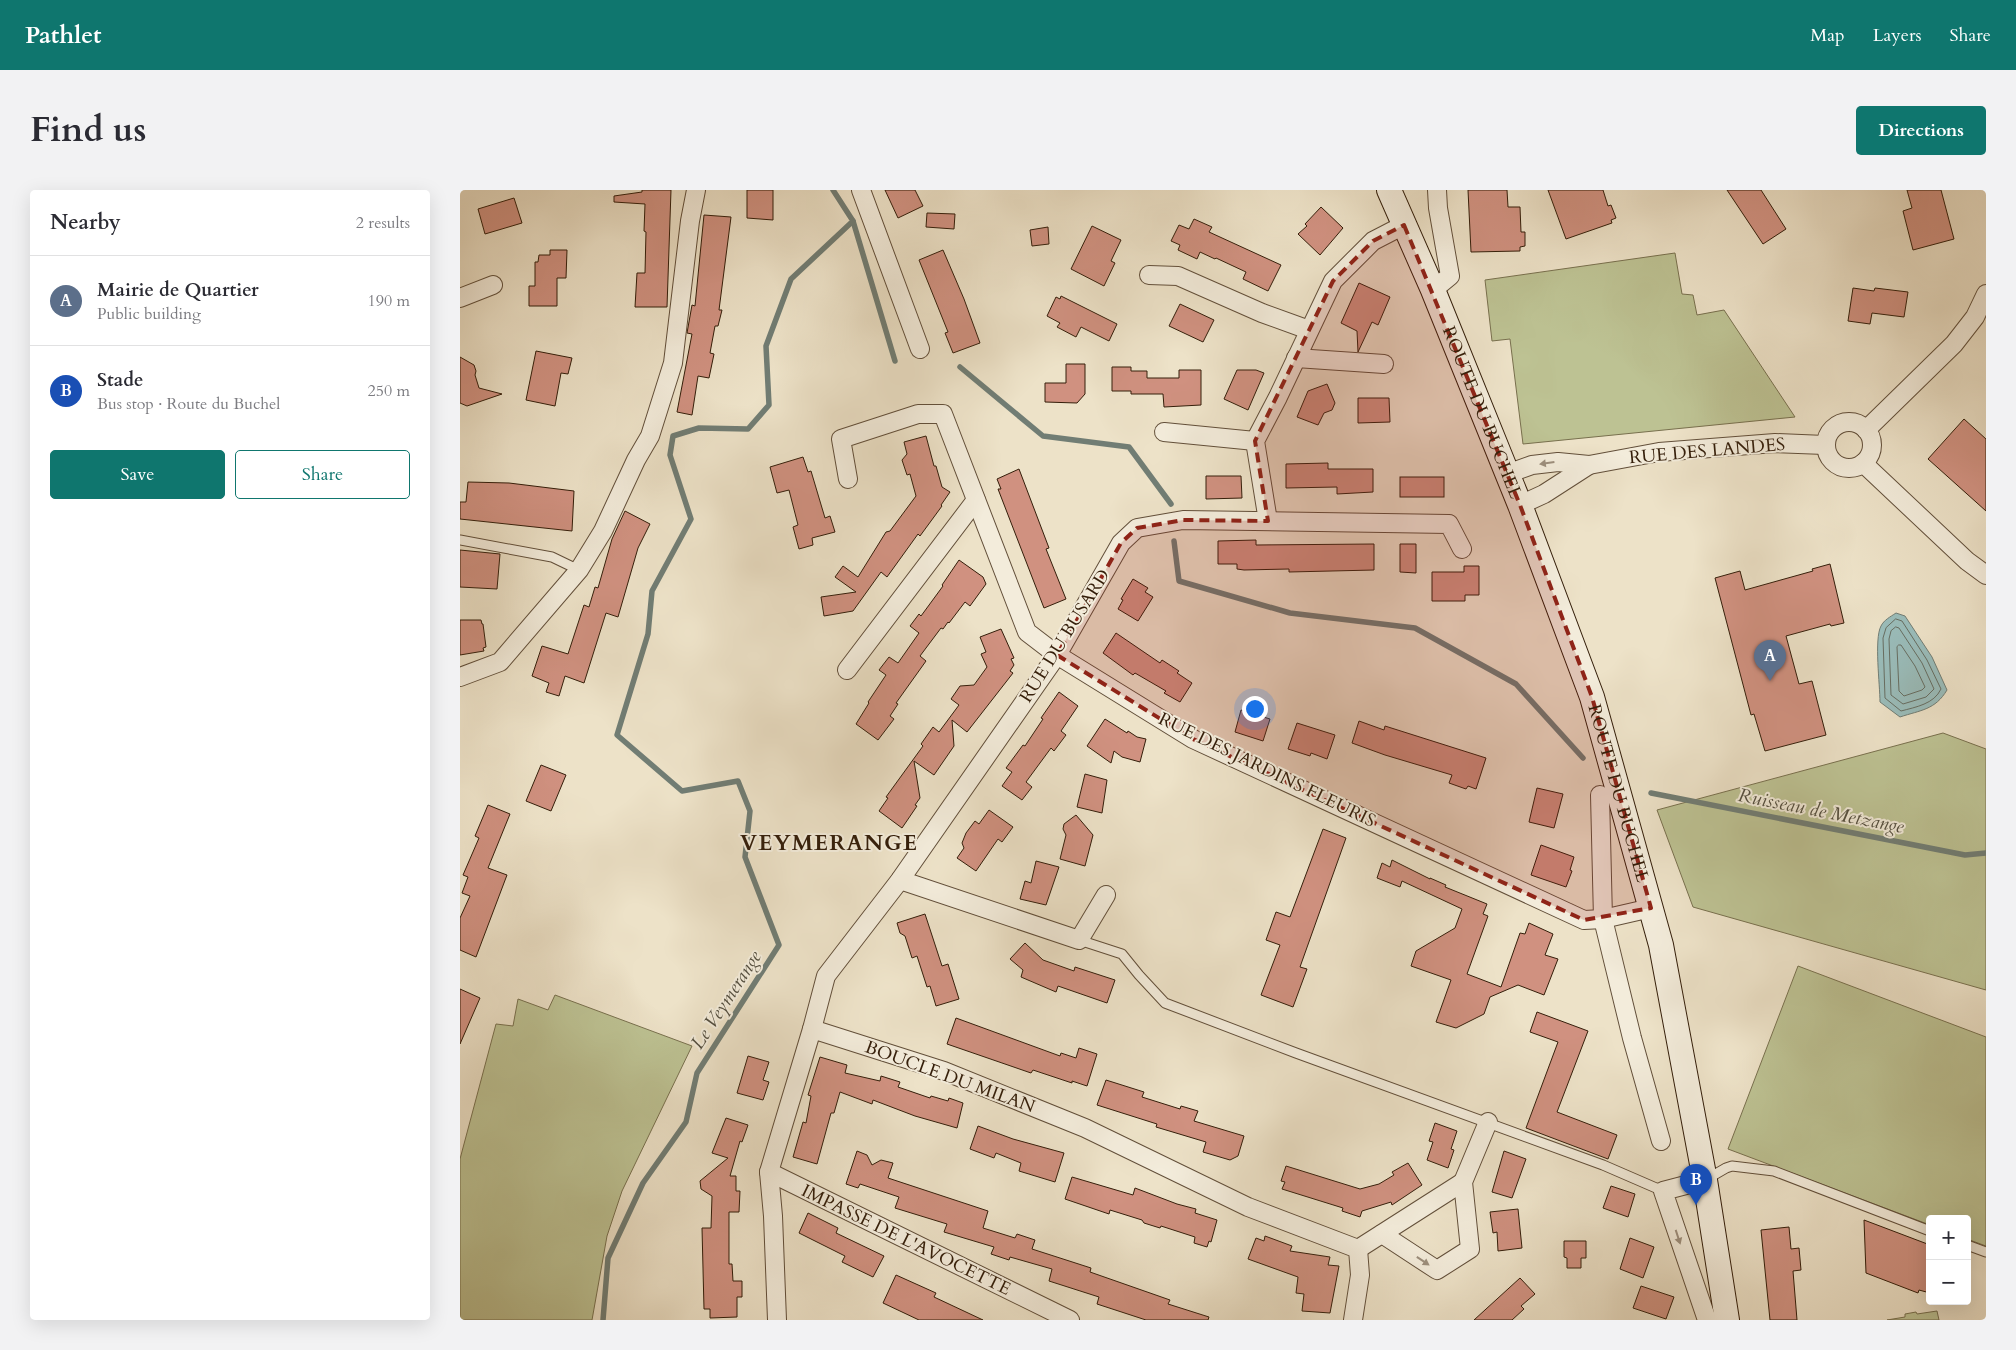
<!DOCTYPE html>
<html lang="en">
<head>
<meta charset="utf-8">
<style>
  :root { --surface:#fff; --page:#f2f2f3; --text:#2b2b33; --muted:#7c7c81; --line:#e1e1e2; --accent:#0f766e }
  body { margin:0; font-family:Cardo,serif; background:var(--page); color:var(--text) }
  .controls { position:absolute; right:15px; bottom:15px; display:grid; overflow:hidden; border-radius:5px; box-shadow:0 5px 20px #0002 }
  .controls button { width:45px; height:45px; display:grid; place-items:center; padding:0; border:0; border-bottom:1px solid var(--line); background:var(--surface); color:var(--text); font:25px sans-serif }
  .you { position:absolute; left:794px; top:518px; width:18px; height:18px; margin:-12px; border:4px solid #fff; border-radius:50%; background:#1a73e8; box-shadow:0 0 0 8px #1a73e833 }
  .badge { display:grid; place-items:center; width:32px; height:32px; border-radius:50%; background:var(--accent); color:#fff; font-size:16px; font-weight:700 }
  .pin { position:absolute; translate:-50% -41px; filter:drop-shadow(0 1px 2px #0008) }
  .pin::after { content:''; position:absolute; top:26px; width:18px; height:15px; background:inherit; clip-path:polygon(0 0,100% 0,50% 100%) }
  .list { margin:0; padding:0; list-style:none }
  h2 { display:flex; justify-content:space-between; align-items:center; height:65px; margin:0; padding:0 20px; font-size:21px }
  h2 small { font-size:16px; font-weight:400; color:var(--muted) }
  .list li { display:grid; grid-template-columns:32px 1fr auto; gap:15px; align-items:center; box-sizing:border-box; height:90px; padding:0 20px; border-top:1px solid var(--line) }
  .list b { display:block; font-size:19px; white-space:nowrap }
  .list p { margin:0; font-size:16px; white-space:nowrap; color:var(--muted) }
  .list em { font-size:16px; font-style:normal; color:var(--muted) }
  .actions { display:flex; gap:10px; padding:15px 20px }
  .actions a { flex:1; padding:11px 0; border:1px solid var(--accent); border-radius:5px; text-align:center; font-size:18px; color:var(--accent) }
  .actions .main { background:var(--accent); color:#fff }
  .map { position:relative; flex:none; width:1526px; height:1130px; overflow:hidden; border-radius:5px }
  header { display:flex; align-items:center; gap:30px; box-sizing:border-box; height:70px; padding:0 25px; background:var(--accent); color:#fff }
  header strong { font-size:24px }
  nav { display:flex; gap:28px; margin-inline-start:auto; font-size:18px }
  .intro { display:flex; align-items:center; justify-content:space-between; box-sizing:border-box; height:120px; padding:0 30px }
  h1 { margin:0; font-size:35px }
  .button { padding:12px 22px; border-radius:5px; background:var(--accent); color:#fff; font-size:18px; font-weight:700 }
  main { display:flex; gap:30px; padding:0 30px }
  aside { flex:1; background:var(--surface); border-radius:5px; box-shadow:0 5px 20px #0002 }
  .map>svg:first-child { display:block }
</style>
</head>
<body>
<header>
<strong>Pathlet</strong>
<nav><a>Map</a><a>Layers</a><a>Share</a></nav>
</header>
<div class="intro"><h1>Find us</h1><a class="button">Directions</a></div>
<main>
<aside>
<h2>Nearby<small>2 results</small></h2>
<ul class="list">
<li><span class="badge" style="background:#5c6f8a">A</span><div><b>Mairie de Quartier</b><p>Public building</p></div><em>190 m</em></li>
<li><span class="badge" style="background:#1a4fb4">B</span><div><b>Stade</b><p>Bus stop · Route du Buchel</p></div><em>250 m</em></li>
</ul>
<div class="actions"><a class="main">Save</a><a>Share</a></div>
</aside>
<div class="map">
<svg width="1526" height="1130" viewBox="0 0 1526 1130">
  <rect width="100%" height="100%" fill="#ede2c8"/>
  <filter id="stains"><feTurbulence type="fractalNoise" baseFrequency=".004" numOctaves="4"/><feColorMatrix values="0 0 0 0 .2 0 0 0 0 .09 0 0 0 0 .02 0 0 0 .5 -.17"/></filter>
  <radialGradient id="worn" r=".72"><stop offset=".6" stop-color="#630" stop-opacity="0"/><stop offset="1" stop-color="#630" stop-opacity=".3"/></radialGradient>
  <g fill="#bdc293" stroke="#78704e">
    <polygon points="1215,63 1222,104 1233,105 1237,125 1264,120 1335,227 1063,254 1050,149 1032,151 1025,90"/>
    <polygon points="1483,543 1526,559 1526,800 1233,717 1197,620"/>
    <polygon points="1338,776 1526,847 1526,1056 1507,1049 1507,1029 1470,1029 1470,1035 1268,959"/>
    <polygon points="95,805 232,856 162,1001 147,1046 132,1130 0,1130 0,969 36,834 53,836 58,809 88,820"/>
    <polygon points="1477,1121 1479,1130 1427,1130 1445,1127 1445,1124 1456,1122 1457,1124"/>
  </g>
  <path fill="#9abdbb" stroke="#717d74" d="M 1436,423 L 1445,426 L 1472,467 L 1487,500 C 1475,520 1461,520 1440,527 L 1420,512 C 1420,495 1414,449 1421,436 C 1424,430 1430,427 1436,423 Z"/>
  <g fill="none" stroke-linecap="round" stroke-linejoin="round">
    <g stroke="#676e62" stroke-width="1">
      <path d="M 1436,429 L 1442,431 L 1467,470 L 1481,499 C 1474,514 1456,517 1441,521 L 1425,508 L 1423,448 L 1426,438 Z"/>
      <polygon points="1436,437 1439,438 1462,473 1474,499 1466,507 1443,514 1431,505 1429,449 1431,441"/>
      <polygon points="1439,455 1441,455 1455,476 1465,497 1462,500 1444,506 1439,501 1437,457"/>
    </g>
    <g stroke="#717d74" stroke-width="5.5">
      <polyline points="393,31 435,171"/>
      <polyline points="500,177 583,246 669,257 711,314"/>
      <polyline points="714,351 719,391 830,423 955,438 1056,494 1123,568"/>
      <polyline points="1191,603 1505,665 1526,663"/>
      <polyline points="143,1130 148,1068 183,993 226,932 237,883 319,755 285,667 290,621 278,591 222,601 157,545 188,444 192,401 231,329 210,265 213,246 239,238 288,239 309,215 306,156 331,89 393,31 373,0"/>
    </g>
  </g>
  <g fill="#d09180" stroke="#341e0a">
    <polygon points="182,0 211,0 207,117 175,117 177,83 185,83 186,42 184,41 185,14 154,12 154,6 182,2"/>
    <polygon points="287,0 313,0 313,30 287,28"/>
    <polygon points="425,0 455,0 463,16 438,28"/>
    <polygon points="1008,0 1047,0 1048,17 1060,17 1061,42 1065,42 1065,56 1060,57 1060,61 1011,62"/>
    <polygon points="1088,0 1143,0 1148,16 1151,15 1156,28 1151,30 1152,33 1106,49"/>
    <polygon points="1267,0 1301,0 1326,39 1303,54"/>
    <polygon points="1447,0 1481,0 1494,49 1453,60 1443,21 1452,18"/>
    <polygon points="54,8 62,33 25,44 18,19"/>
    <polygon points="861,17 883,38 860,65 838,44 847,36 845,34"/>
    <polygon points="467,23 495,24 494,39 466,37"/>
    <polygon points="244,25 271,27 259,120 262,120 258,136 255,136 250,163 254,164 249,188 238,186 232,225 217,222 232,144 227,143 232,115 235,116"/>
    <polygon points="734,29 752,37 749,42 821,75 808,101 783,89 786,82 756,68 755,69 740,62 737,69 718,60 720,55 711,51 719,35 729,39"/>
    <polygon points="632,36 661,50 651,71 655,73 644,96 611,79"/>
    <polygon points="588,37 589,54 572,56 570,40"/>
    <polygon points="90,60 107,60 106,88 97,88 97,116 69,116 69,96 75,96 75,72 78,72 79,65 90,65"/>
    <polygon points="483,60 504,109 520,153 493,163 485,143 488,142 459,70"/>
    <polygon points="899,93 930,107 918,135 912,132 898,162 897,141 881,133"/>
    <polygon points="1393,98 1414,101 1415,98 1448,102 1444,127 1412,123 1410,134 1388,131"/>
    <polygon points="601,106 657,134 649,151 621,137 616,147 597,137 600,133 587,126 596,107 600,109"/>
    <polygon points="720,114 754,130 743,152 709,136"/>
    <polygon points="76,161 112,168 108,184 101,183 95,216 66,210"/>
    <polygon points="0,167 14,175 16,181 15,185 19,198 42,204 7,216 0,213"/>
    <polygon points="606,174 625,174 625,204 617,213 585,212 585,193 606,193"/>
    <polygon points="652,177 671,177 671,181 687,181 687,188 719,188 719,180 741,180 741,215 704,217 703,204 671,204 671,201 652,201"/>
    <polygon points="777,180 796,180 804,183 788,220 764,209"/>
    <polygon points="867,194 875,213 872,220 864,223 858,235 837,227 848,201"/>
    <polygon points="898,208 929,208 930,232 898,233"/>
    <polygon points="1504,229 1526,249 1526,321 1468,269"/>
    <polygon points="466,246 474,276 476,276 482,297 490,302 481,315 482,316 460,346 458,344 427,387 421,382 393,421 364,426 361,407 396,402 375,387 383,376 398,387 426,342 430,341 456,306 450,284 447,285 442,270 447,264 444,252"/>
    <polygon points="343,267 348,282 351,281 365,328 370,326 375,342 352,348 353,355 339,359 333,337 338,335 329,300 317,303 310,277"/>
    <polygon points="868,273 868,279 913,279 913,302 877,304 877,297 826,298 826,274"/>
    <polygon points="559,279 589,358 586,359 606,409 584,418 538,299 541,299 537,289"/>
    <polygon points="746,286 781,286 782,308 746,309"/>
    <rect x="940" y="287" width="44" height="20"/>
    <polygon points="8,292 49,293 114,301 112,341 0,329 0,312 6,312"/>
    <polygon points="165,321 190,334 178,358 158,427 146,423 124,493 105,486 99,506 86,502 89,493 72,486 82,456 108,464 124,415 129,417 135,397 138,398 152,349"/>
    <polygon points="796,350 796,355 914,354 914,380 829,382 829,379 784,380 777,379 777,374 758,374 758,351"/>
    <polygon points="940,354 956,354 956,383 940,382"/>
    <polygon points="0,360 40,364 37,399 0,397"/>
    <polygon points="499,370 523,387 526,394 510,416 505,412 489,433 488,432 483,439 481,438 460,466 466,471 436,513 438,514 430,526 434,529 418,550 396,534 409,513 408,512 426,485 419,480 429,467 438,473 459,443 450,436 459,424 461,426 483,396 482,395"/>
    <polygon points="1370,374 1384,433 1371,436 1370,434 1326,446 1339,494 1352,491 1366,545 1305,561 1294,524 1291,525 1255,388 1280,381 1285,400 1353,381 1352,379"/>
    <polygon points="1004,376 1019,376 1019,405 1005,405 1005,411 972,411 972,382 1004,382"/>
    <polygon points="673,389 688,398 685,402 693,407 678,431 658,419 663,410 661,409"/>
    <polygon points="0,430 21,430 22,434 23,434 26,457 23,458 24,461 0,465"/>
    <polygon points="541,439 554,468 551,469 554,475 550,481 553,483 507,542 492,530 494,556 474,585 454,571 460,608 455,615 457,616 442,638 419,621 428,608 426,607 463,556 461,554 473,537 479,542 499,515 491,509 500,496 514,495 527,477 521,464 526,462 520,447"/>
    <polygon points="656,443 700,473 702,470 719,481 717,483 732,493 720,512 704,503 706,501 675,483 673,485 643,463"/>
    <polygon points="599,502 618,516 601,541 606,545 594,561 591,558 566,592 572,597 562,610 542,596 552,582 546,578 563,555 565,556 583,529 581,528"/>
    <polygon points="781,520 810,529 803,551 775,542"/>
    <polygon points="645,529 667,543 668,541 677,547 686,549 680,572 662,567 654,561 651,573 627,556"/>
    <polygon points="899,531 924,540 925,536 1026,568 1016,599 1008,596 1006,599 989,593 992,585 925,565 892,553"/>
    <polygon points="837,533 875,545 867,569 851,563 850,566 828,559"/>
    <polygon points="81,575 106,585 91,621 66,611"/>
    <polygon points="625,584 647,590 642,623 617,617"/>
    <polygon points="1077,598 1103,604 1094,638 1069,632"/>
    <polygon points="28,615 50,624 28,678 47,685 16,767 0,760 0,728 10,706 2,703 8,687 3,685 19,648 15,646"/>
    <polygon points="529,620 553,637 542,652 538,649 516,681 497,668 504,658 502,653 506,643 515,631 519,634"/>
    <polygon points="616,625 633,645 625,676 600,669 606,645 603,639 604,634"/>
    <polygon points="863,639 886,648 840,777 847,779 833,817 801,805 820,755 806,750 816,722 830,727"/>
    <polygon points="1081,655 1114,667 1110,680 1112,681 1106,697 1071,685"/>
    <polygon points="932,670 970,689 970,688 986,695 985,697 1027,714 1023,724 1028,726 1007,784 1041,797 1060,743 1065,744 1069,733 1093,744 1085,765 1098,769 1084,805 1058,795 1030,807 1024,824 996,838 976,832 991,790 951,776 956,761 995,738 1002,719 942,691 940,697 917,688 922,673 930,677"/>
    <polygon points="576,671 599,677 586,715 560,709 565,691 571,693"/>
    <polygon points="465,724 482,776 488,774 499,809 476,816 470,796 467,797 457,766 452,768 445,746 440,743 437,733"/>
    <polygon points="565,753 583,770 614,781 615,777 655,790 647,813 598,796 596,802 561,787 563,780 550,769"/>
    <polygon points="0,799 20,808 0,854"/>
    <polygon points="1077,822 1128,841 1097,922 1157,945 1148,969 1066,938 1098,852 1070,842"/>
    <polygon points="496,828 600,866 601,863 616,868 619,858 637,864 627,896 612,891 612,893 573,880 571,883 487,854"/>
    <polygon points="288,866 309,872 303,890 309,892 303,910 277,903"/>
    <polygon points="360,867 387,875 385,883 420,891 421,886 440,892 438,897 470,908 471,906 488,911 489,908 503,913 497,938 455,926 413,910 412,914 380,902 374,923 371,923 357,974 333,967 343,932 346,933 351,906 348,905"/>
    <polygon points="646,890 684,902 682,907 720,919 721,916 738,921 734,931 784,946 778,966 770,970 743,962 746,952 696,937 697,934 637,915"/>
    <polygon points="266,928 288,935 282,952 280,951 270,986 276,986 276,1001 280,1001 279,1022 269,1022 269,1074 272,1074 273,1091 282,1091 282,1107 277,1107 277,1127 250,1128 250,1119 244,1119 242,1038 251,1038 252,1006 241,999 240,991 268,968 252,963"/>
    <polygon points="975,933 997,941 991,959 994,960 988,978 967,970 973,952 969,951"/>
    <polygon points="518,936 553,949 604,963 595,992 559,981 561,973 536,963 534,968 510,959"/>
    <polygon points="397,961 407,965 412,975 421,970 433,973 428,988 528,1021 523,1038 555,1048 557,1044 575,1050 572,1059 631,1078 630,1082 710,1110 708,1114 749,1127 748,1130 686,1130 637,1114 639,1107 589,1091 592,1079 550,1067 549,1070 531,1064 534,1057 484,1042 487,1034 435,1018 439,1007 400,994 398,998 386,994"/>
    <polygon points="1044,961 1066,969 1052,1008 1032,1002"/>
    <polygon points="948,973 962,995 932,1015 931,1012 902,1021 900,1027 882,1021 883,1018 822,999 825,992 821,991 826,976 900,999 919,994 934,985 932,982"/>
    <polygon points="612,987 673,1005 675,998 717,1014 736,1019 735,1023 757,1030 751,1052 749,1051 747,1057 734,1053 735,1047 701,1036 700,1038 684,1033 682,1030 650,1020 649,1024 605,1009"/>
    <polygon points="1151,996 1175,1004 1168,1027 1143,1018"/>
    <polygon points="1058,1019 1062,1058 1038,1061 1037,1042 1033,1043 1030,1022"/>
    <polygon points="348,1023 378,1038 376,1043 424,1066 413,1087 382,1072 385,1066 339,1043"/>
    <polygon points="1404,1030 1470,1055 1470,1103 1459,1100 1458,1103 1406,1083"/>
    <polygon points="1329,1037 1331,1059 1339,1058 1341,1080 1333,1081 1337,1130 1310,1130 1301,1040"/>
    <polygon points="805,1046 832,1056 830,1061 870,1067 868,1075 879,1076 870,1123 842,1121 844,1104 836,1103 838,1087 788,1069 796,1048 804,1051"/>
    <polygon points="1170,1048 1194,1057 1183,1088 1160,1079"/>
    <polygon points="1104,1051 1126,1051 1126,1068 1121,1068 1121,1078 1107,1078 1107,1068 1104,1067"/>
    <polygon points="436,1085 476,1103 474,1107 523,1130 459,1130 423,1113"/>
    <polygon points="1060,1088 1075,1104 1061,1116 1064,1119 1052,1130 1014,1130"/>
    <polygon points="1181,1096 1214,1107 1206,1129 1173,1118"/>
  </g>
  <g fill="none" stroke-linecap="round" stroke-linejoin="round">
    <defs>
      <g id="service">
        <polyline points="0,350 92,367 119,380"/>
        <polyline points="619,750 662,764 679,785 705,813 836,863 1143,975 1203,1001"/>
        <polyline points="1247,989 1266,978 1272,976 1314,981 1470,1041"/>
        <polyline points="1507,1055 1526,1062"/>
      </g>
      <g id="minor">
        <polyline points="401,0 460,159"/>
        <polyline points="689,85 718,86 802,123 849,140"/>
        <polyline points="973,100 990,86 978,18 977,0"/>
        <polyline points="0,108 33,95"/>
        <polyline points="836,168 924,174"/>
        <circle cx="1389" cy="255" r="23"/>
        <polyline points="1406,240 1494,154 1515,127 1526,104"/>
        <polyline points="704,242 795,251"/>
        <polyline points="1403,273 1507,371 1526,385"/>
        <polyline points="1047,284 1072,275 1098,272 1129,275 1199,262 1315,253 1365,255"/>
        <polyline points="388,289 381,249 458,224 483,224 567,442 597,465 733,549 1124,730 1143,729 1191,718"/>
        <polyline points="1060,315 1084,304 1129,275"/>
        <polyline points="808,331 795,251 818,207 873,91 913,51 944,35"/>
        <polyline points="387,480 516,310"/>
        <polyline points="0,487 40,472 119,380 143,341 176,270 190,246 213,173 230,31 236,0"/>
        <polyline points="1140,605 1143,729 1172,848 1201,951"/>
        <polyline points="440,690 619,750 646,705"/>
        <polyline points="352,839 366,786 440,690 597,465 661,353 677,338 723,330 989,334 1002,359"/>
        <polyline points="309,982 610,1130"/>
        <polyline points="1245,990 1203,1001 1247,1130"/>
        <polyline points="922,1044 977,1080 1010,1059 1003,992 1028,932"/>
        <polyline points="898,1059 1003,992"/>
        <polyline points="317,1130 313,1026 309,982 352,839 484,881 625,938 788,1017 898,1059 900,1085 893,1130"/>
      </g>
      <g id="secondary">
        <path id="s1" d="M 929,0 L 973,100 L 1060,315 L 1132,507 L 1201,755 L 1245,990 L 1267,1130"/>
      </g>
    </defs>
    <use href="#service" stroke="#624f3a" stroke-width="11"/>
    <use href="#minor" stroke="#624f3a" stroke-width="20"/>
    <use href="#secondary" stroke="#341e0a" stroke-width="26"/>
    <use href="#service" stroke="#f3ecdb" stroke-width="9"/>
    <use href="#minor" stroke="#f3ecdb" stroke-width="18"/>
    <use href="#secondary" stroke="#f3ecdb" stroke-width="24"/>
  </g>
  <defs><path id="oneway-solid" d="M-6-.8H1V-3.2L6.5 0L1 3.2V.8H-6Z" transform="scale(1.25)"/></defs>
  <g fill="#9d8f7d">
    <use href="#oneway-solid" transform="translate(1087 273) rotate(172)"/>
    <use href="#oneway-solid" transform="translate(1218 1047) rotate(72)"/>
    <use href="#oneway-solid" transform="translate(963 1071) rotate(34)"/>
  </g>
  <path fill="#8f2418" fill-opacity="0.2" stroke="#8f2418" stroke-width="4" stroke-dasharray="10 6" stroke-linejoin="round" d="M 944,35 L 1060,315 L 1132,507 L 1191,718 L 1124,730 L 733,549 L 597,465 L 661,353 L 677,338 L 723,330 L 808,331 L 795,251 L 873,91 L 913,51 Z"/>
  <g text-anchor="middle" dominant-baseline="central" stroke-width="4" stroke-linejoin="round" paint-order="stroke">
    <g font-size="18" fill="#341e0a" stroke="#f3ecdb">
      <text stroke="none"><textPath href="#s1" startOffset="241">ROUTE DU BUCHEL</textPath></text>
      <text transform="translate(1247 261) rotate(-5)">RUE DES LANDES</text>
      <text transform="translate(605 446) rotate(-58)">RUE DU BUSARD</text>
      <text transform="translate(807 580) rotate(26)">RUE DES JARDINS FLEURIS</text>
      <text stroke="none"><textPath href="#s1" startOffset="646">ROUTE DU BUCHEL</textPath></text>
      <text transform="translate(490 887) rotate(20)">BOUCLE DU MILAN</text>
      <text transform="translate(446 1050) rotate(26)">IMPASSE DE L'AVOCETTE</text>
    </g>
    <g font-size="19" font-style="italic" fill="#534e3f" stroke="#f3ecdb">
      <text transform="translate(1361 621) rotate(11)">Ruisseau de Metzange</text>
      <text transform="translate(266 810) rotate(-57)">Le Veymerange</text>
    </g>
    <g font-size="22" font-weight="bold" letter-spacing="1" fill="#341e0a" stroke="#f3ecdb">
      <text x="369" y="653">VEYMERANGE</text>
    </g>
  </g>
  <rect width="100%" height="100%" filter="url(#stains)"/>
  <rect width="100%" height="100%" fill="url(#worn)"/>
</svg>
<div class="controls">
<button>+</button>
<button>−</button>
</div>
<div class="you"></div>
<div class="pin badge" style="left:1310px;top:491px;background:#5c6f8a">A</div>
<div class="pin badge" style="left:1236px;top:1015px;background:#1a4fb4">B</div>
</div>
</main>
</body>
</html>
